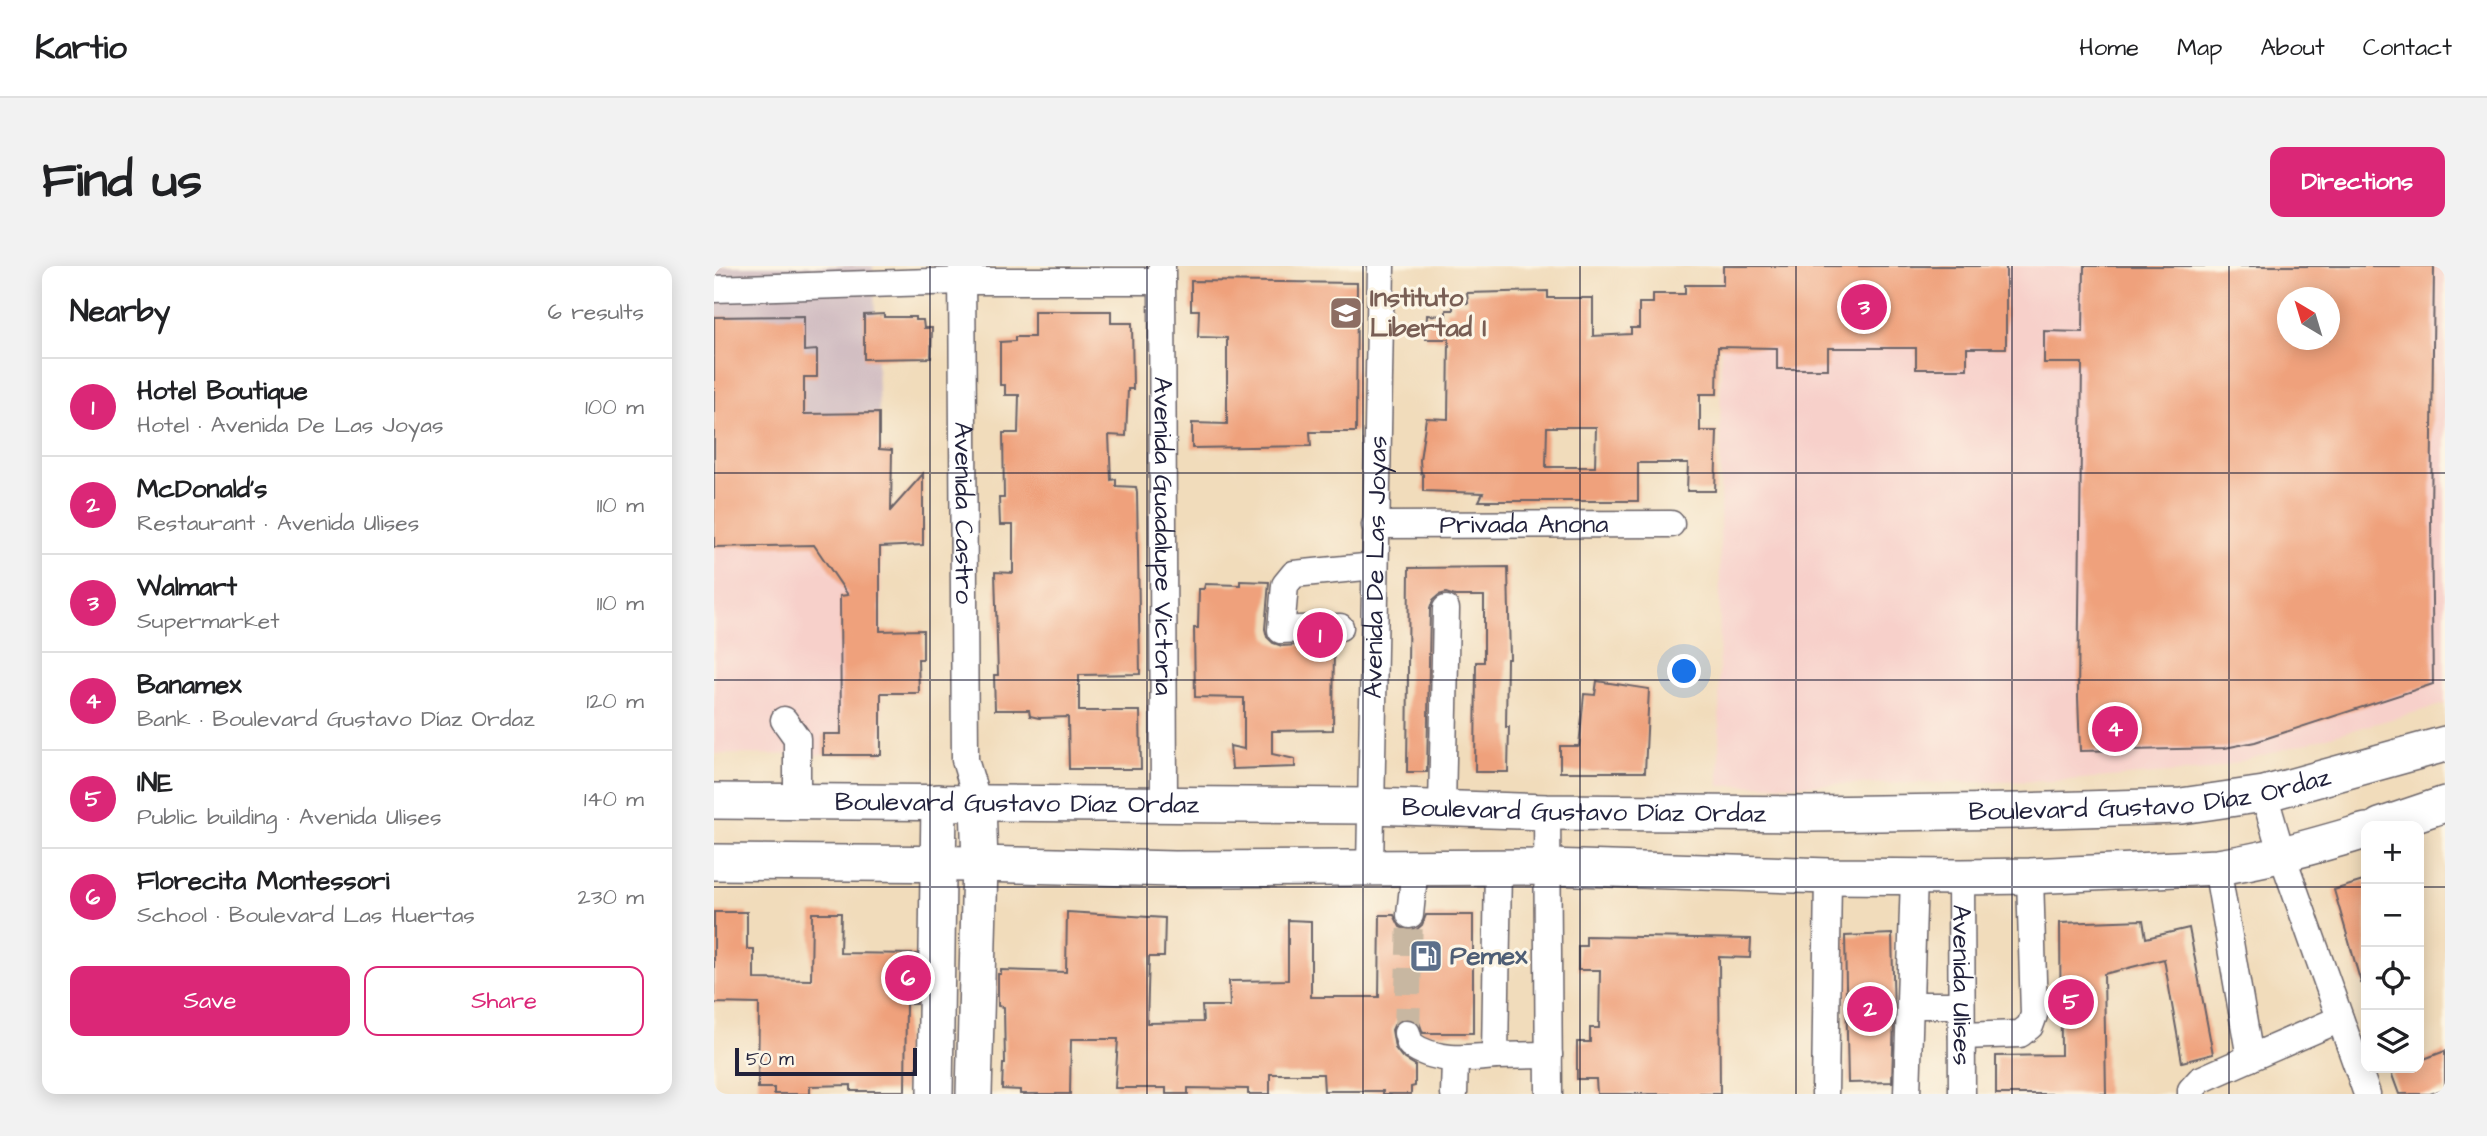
<!DOCTYPE html>
<html lang="en">
<head>
<meta charset="utf-8">
<style>
  :root { --surface:#fff; --page:#f2f2f2; --text:#202124; --muted:#757577; --line:#e0e0e0; --accent:#db2777 }
  body { margin:0; font-family:"Architects Daughter",sans-serif; background:var(--page); color:var(--text) }
  .controls { position:absolute; right:21px; bottom:21px; display:grid; overflow:hidden; border-radius:14px; box-shadow:0 4px 18px #0003 }
  .controls button { width:63px; height:63px; display:grid; place-items:center; padding:0; border:0; border-bottom:2px solid var(--line); background:var(--surface); color:var(--text); font:35px sans-serif }
  .compass { position:absolute; left:1563px; top:21px; width:63px; height:63px; border-radius:50%; background:var(--surface); box-shadow:0 4px 18px #0003; rotate:322deg }
  .scale { position:absolute; left:21px; bottom:18px; width:182px; box-sizing:border-box; padding-left:7px; border:4px solid #22223b; border-top:0; font-size:19px; line-height:24px; white-space:nowrap; color:#22223b; -webkit-text-stroke:5px #fcf5e5; paint-order:stroke }
  .you { position:absolute; left:971px; top:406px; width:24px; height:24px; margin:-18px; border:5px solid #fff; border-radius:50%; background:#1a73e8; box-shadow:0 0 0 10px #1a73e833 }
  .badge { display:grid; place-items:center; width:46px; height:46px; border-radius:50%; background:var(--accent); color:#fff; font-size:23px; font-weight:700 }
  .pin { position:absolute; translate:-50% -50%; border:4px solid #fff; box-shadow:0 2px 7px #0006 }
  .list { margin:0; padding:0; list-style:none }
  h2 { display:flex; justify-content:space-between; align-items:center; height:91px; margin:0; padding:0 28px; font-size:30px }
  h2 small { font-size:23px; font-weight:400; color:var(--muted) }
  .list li { display:grid; grid-template-columns:46px 1fr auto; gap:21px; align-items:center; box-sizing:border-box; height:98px; padding:0 28px; border-top:2px solid var(--line) }
  .list b { display:block; font-size:26px; white-space:nowrap }
  .list p { margin:0; font-size:23px; white-space:nowrap; color:var(--muted) }
  .list em { font-size:23px; font-style:normal; color:var(--muted) }
  .actions { display:flex; gap:14px; padding:21px 28px }
  .actions a { flex:1; padding:16px 0; border:2px solid var(--accent); border-radius:14px; text-align:center; font-size:24px; color:var(--accent) }
  .actions .main { background:var(--accent); color:#fff }
  .icon { flex:none; width:38px; height:38px; fill:none; stroke:currentColor; stroke-width:2; stroke-linecap:round; stroke-linejoin:round }
  .map { position:relative; flex:none; width:1731px; height:828px; overflow:hidden; border-radius:14px }
  header { display:flex; align-items:center; gap:42px; box-sizing:border-box; height:98px; padding:0 35px; background:var(--surface); border-bottom:2px solid var(--line) }
  header strong { font-size:33px }
  nav { display:flex; gap:38px; margin-inline-start:auto; font-size:24px }
  .intro { display:flex; align-items:center; justify-content:space-between; box-sizing:border-box; height:168px; padding:0 42px }
  h1 { margin:0; font-size:49px }
  .button { padding:18px 32px; border-radius:14px; background:var(--accent); color:#fff; font-size:24px; font-weight:700 }
  main { display:flex; gap:42px; padding:0 42px }
  aside { flex:1; background:var(--surface); border-radius:14px; box-shadow:0 4px 18px #0003 }
  .map>svg:first-child { display:block }
</style>
</head>
<body>
<header>
<strong>Kartio</strong>
<nav><a>Home</a><a>Map</a><a>About</a><a>Contact</a></nav>
</header>
<div class="intro"><h1>Find us</h1><a class="button">Directions</a></div>
<main>
<aside>
<h2>Nearby<small>6 results</small></h2>
<ul class="list">
<li><span class="badge">1</span><div><b>Hotel Boutique</b><p>Hotel · Avenida De Las Joyas</p></div><em>100 m</em></li>
<li><span class="badge">2</span><div><b>McDonald's</b><p>Restaurant · Avenida Ulises</p></div><em>110 m</em></li>
<li><span class="badge">3</span><div><b>Walmart</b><p>Supermarket</p></div><em>110 m</em></li>
<li><span class="badge">4</span><div><b>Banamex</b><p>Bank · Boulevard Gustavo Díaz Ordaz</p></div><em>120 m</em></li>
<li><span class="badge">5</span><div><b>INE</b><p>Public building · Avenida Ulises</p></div><em>140 m</em></li>
<li><span class="badge">6</span><div><b>Florecita Montessori</b><p>School · Boulevard Las Huertas</p></div><em>230 m</em></li>
</ul>
<div class="actions"><a class="main">Save</a><a>Share</a></div>
</aside>
<div class="map">
<svg width="1731" height="828" viewBox="0 0 1731 828">
  <rect width="100%" height="100%" fill="#fcf5e5"/>
  <filter id="ink" filterUnits="userSpaceOnUse"><feTurbulence type="fractalNoise" baseFrequency=".0143" numOctaves="2"/><feDisplacementMap in="SourceGraphic" scale="14" xChannelSelector="R" yChannelSelector="G"/><feConvolveMatrix kernelMatrix="1 2 1 2 8 2 1 2 1" color-interpolation-filters="sRGB"/></filter>
  <filter id="wash" filterUnits="userSpaceOnUse"><feTurbulence type="fractalNoise" baseFrequency=".00686" numOctaves="4" result="noise"/><feDisplacementMap in="SourceGraphic" scale="28" xChannelSelector="R" yChannelSelector="G"/><feGaussianBlur stdDeviation="1.57" result="paint"/><feColorMatrix in="noise" values="0 0 0 0 0 0 0 0 0 0 0 0 0 0 0 0 0 1.4 0 .05"/><feComposite in="paint" operator="in"/></filter>
  <g filter="url(#wash)">
    <rect width="100%" height="100%" fill="#f1dcbb"/>
    <g fill="#f7d0ca" fill-rule="evenodd">
      <path d="M 1007,0 L 1731,0 L 1731,438 L 1496,504 L 1341,515 L 1005,520 ZM 1574,32 L 1616,32 L 1616,74 L 1574,74 Z"/>
      <polygon points="165,147 169,489 0,488 0,149"/>
    </g>
    <polygon fill="#d2bec2" points="0,0 159,0 165,147 0,149"/>
    <g id="blocks">
      <g fill="#efa17c" fill-rule="evenodd">
        <path d="M 1009,0 L 1292,0 L 1292,82 L 1253,82 L 1253,103 L 1202,103 L 1202,82 L 1114,82 L 1114,103 L 1063,103 L 1063,82 L 1004,81 L 1003,128 L 986,128 L 986,165 L 1003,165 L 1001,225 L 973,225 L 974,197 L 924,197 L 924,235 L 765,235 L 769,227 L 709,225 L 709,208 L 707,207 L 706,194 L 712,152 L 734,153 L 735,73 L 712,73 L 713,49 L 732,50 L 732,44 L 739,44 L 739,37 L 754,37 L 753,27 L 834,25 L 834,32 L 879,32 L 879,70 L 917,68 L 917,62 L 925,62 L 925,37 L 939,37 L 939,28 L 971,28 L 971,19 L 1009,19 ZM 833,161 L 882,161 L 881,201 L 832,201 Z"/>
        <path d="M 1370,0 L 1720,0 L 1717,252 L 1719,418 L 1541,476 L 1511,482 L 1366,485 L 1364,431 L 1368,97 L 1330,97 L 1330,65 L 1369,66 ZM 1573,32 L 1615,32 L 1615,74 L 1573,74 Z"/>
        <polygon points="477,15 643,17 642,166 596,166 597,180 478,182 478,157 513,158 513,72 484,71 485,44 477,44"/>
        <polygon points="320,45 397,45 397,57 418,57 419,123 414,123 412,170 395,169 397,214 402,213 402,220 422,221 423,226 426,408 365,409 365,445 426,445 427,503 355,503 354,451 325,452 316,450 315,444 281,444 280,409 284,409 281,306 299,307 299,259 286,259 285,232 290,232 289,167 304,167 305,129 291,129 291,119 286,119 286,76 301,75 301,71 320,71"/>
        <polygon points="170,48 170,51 201,51 201,54 209,54 210,62 218,62 217,92 150,93 150,49"/>
        <polygon points="90,50 90,85 103,84 103,111 90,111 90,148 165,147 165,183 178,184 177,244 209,208 209,279 166,281 166,365 209,364 209,393 204,393 205,427 167,427 167,489 109,489 109,468 127,468 126,330 134,329 100,279 0,281 0,51"/>
        <polygon points="794,301 796,393 793,393 792,461 795,461 794,506 761,506 762,396 770,396 770,330 741,330 732,327 725,329 719,334 716,343 713,506 693,506 695,302"/>
        <polygon points="526,315 555,316 551,363 553,371 559,377 568,380 620,377 619,464 558,465 558,488 581,493 581,501 518,503 516,480 530,483 530,432 481,431 480,362 484,362 485,323 490,323 491,318 526,319"/>
        <polygon points="883,415 935,423 931,506 846,506 846,480 865,480 870,428 881,429"/>
        <polygon points="1652,614 1652,716 1647,717 1620,624"/>
        <polygon points="0,646 33,646 33,683 40,683 40,713 97,714 98,647 127,647 126,687 203,688 202,738 192,738 191,825 137,825 137,819 96,820 96,828 60,828 60,822 44,822 45,738 0,737"/>
        <polygon points="353,646 451,652 450,691 435,691 433,757 489,756 488,740 516,740 515,715 574,714 574,654 597,655 597,731 665,731 666,649 680,649 686,661 695,665 702,664 708,659 712,649 759,649 759,767 709,767 705,756 698,752 690,752 682,755 678,764 681,782 688,791 701,799 701,820 697,821 697,828 669,828 669,825 610,825 609,808 556,808 556,828 534,828 534,823 474,822 474,828 452,828 452,822 401,822 404,773 357,773 356,828 306,828 306,824 288,823 289,798 291,798 290,741 284,740 284,708 287,708 287,704 352,706"/>
        <polygon points="1429,654 1432,672 1475,662 1499,788 1468,796 1450,693 1390,708 1392,828 1282,828 1282,790 1347,789 1346,657"/>
        <polygon points="1178,668 1180,749 1178,816 1134,817 1131,670"/>
        <polygon points="872,670 1037,673 1036,692 1005,691 1006,828 883,828 882,813 863,813 863,776 876,776 876,762 885,762 886,704 864,704 864,680 872,680"/>
        <polygon points="1731,785 1731,823 1716,828 1685,828 1677,806 1689,802 1705,802 1705,796 1710,793"/>
      </g>
    </g>
  </g>
  <g filter="url(#ink)">
    <use href="#blocks" fill-opacity="0" stroke="#6a6368" stroke-width="2"/>
    <g fill="none" stroke-linecap="round" stroke-linejoin="round">
      <polyline stroke="#c8b7a1" stroke-width="26" stroke-dasharray="26 13" stroke-linecap="butt" points="693,767 696,649"/>
      <defs>
        <g id="minor">
          <path id="s1" d="M 248,0 L 251,494 L 264,537"/>
          <path id="s2" d="M 448,0 L 450,540"/>
          <polyline points="0,23 248,15 448,15"/>
          <path id="s3" d="M 661,259 L 957,258"/>
          <polyline points="626,361 567,364 571,319 580,308 661,300"/>
          <polyline points="70,454 83,472 83,536"/>
          <polyline points="1550,528 1568,589 1653,828"/>
          <polyline points="728,542 732,343"/>
          <polyline points="833,546 835,828"/>
          <polyline points="1503,601 1536,792 1626,753"/>
          <path id="s4" d="M 656,602 L 667,0"/>
          <path id="s5" d="M 1247,611 L 1248,828"/>
          <polyline points="696,649 701,601"/>
          <polyline points="1196,739 1247,739"/>
          <path d="M 693,767 L 696,778 C 720,796 752,793 781,790 L 784,601"/>
          <polyline points="1248,770 1306,768 1316,760 1320,749 1316,610"/>
          <polyline points="781,790 835,789"/>
          <polyline points="740,828 741,793"/>
          <polyline points="1111,828 1114,610"/>
          <polyline points="1193,828 1200,611"/>
          <polyline points="1477,828 1477,824 1486,814 1536,792"/>
        </g>
        <g id="major">
          <path id="s6" d="M 0,535 L 657,540 L 833,546 L 1097,548 L 1305,545 L 1467,540 L 1550,528 L 1731,478"/>
          <polyline points="1666,560 1731,538"/>
          <path d="M 0,596 L 266,598 L 460,603 L 835,601 L 1114,610 L 1247,611 L 1316,610 L 1503,601 C 1554,594 1603,579 1652,565"/>
          <polyline points="221,828 225,536"/>
          <polyline points="260,828 266,598 264,537"/>
        </g>
      </defs>
      <use href="#minor" stroke="#6a6368" stroke-width="29"/>
      <use href="#major" stroke="#6a6368" stroke-width="38"/>
      <use href="#minor" stroke="#fff" stroke-width="26"/>
      <use href="#major" stroke="#fff" stroke-width="35"/>
    </g>
  </g>
  <path fill="none" stroke="#22223b" stroke-width="2" stroke-opacity="0.55" d="M 216,0 L 216,828M 433,0 L 433,828M 649,0 L 649,828M 866,0 L 866,828M 1082,0 L 1082,828M 1298,0 L 1298,828M 1515,0 L 1515,828M 0,207 L 1731,207M 0,414 L 1731,414M 0,621 L 1652,621M 1705,621 L 1731,621"/>
  <defs>
    <symbol id="school-square" viewBox="-11 -11 22 22"><rect x="-9" y="-9" width="18" height="18" rx="4" fill="#8d6e63" stroke="#fcf5e5"/><path d="M0-5L7-2L0 1L-7-2ZM-4 1L0 2.5L4 1V4Q0 6-4 4Z" fill="#fff"/></symbol>
    <symbol id="fuel-square" viewBox="-11 -11 22 22"><rect x="-9" y="-9" width="18" height="18" rx="4" fill="#5c6f8a" stroke="#fcf5e5"/><path d="M-5.5-6h7V0h2V4h1.3V-2.5L3-4.5l.8-.8L6-3V5H2.5V1h-1V6h-7ZM-4.2-4.7v3.2H.2V-4.7Z" fill="#fff"/></symbol>
  </defs>
  <g fill-rule="evenodd">
    <use href="#school-square" x="613" y="28" width="38" height="38"/>
    <use href="#fuel-square" x="693" y="671" width="38" height="38"/>
  </g>
  <g text-anchor="middle" dominant-baseline="central" stroke-width="6" stroke-linejoin="round" paint-order="stroke">
    <g font-size="26" font-weight="bold" fill="#785e54" stroke="#fcf5e5" text-anchor="start">
      <text x="656" y="32">Instituto<tspan x="656" dy="30">Libertad I</tspan></text>
    </g>
    <g font-size="26" fill="#22223b" stroke="#fcf5e5">
      <text stroke="none"><textPath href="#s1" startOffset="247">Avenida Castro</textPath></text>
      <text stroke="none"><textPath href="#s3" startOffset="149">Privada Anona</textPath></text>
      <text stroke="none"><textPath href="#s2" startOffset="270">Avenida Guadalupe Victoria</textPath></text>
      <text stroke="none"><textPath href="#s4" startOffset="301">Avenida De Las Joyas</textPath></text>
      <text stroke="none"><textPath href="#s6" startOffset="1437">Boulevard Gustavo Díaz Ordaz</textPath></text>
      <text stroke="none"><textPath href="#s6" startOffset="303">Boulevard Gustavo Díaz Ordaz</textPath></text>
      <text stroke="none"><textPath href="#s6" startOffset="870">Boulevard Gustavo Díaz Ordaz</textPath></text>
      <text stroke="none"><textPath href="#s5" startOffset="108">Avenida Ulises</textPath></text>
    </g>
    <g font-size="26" font-weight="bold" fill="#4e5e75" stroke="#fcf5e5" text-anchor="start">
      <text x="736" y="690">Pemex</text>
    </g>
  </g>
</svg>
<div class="controls">
<button>+</button>
<button>−</button>
<button><svg class="icon" aria-label="locate" viewBox="0 0 24 24"><circle cx="12" cy="12" r="6"/><path d="M12 2v4M12 18v4M2 12h4M18 12h4"/></svg></button>
<button><svg class="icon" aria-label="layers" viewBox="0 0 24 24"><path d="M12 4l9 5-9 5-9-5zM3 14l9 5 9-5"/></svg></button>
</div>
<svg class="compass" viewBox="-18 -18 36 36"><path d="M0-13l5 13h-10z" fill="#e53935"/><path d="M0 13l5-13h-10z" fill="#757577"/></svg>
<div class="scale">50 m</div>
<div class="you"></div>
<div class="pin badge" style="left:606px;top:369px">1</div>
<div class="pin badge" style="left:1156px;top:743px">2</div>
<div class="pin badge" style="left:1150px;top:41px">3</div>
<div class="pin badge" style="left:1401px;top:463px">4</div>
<div class="pin badge" style="left:1357px;top:736px">5</div>
<div class="pin badge" style="left:194px;top:712px">6</div>
</div>
</main>
</body>
</html>
